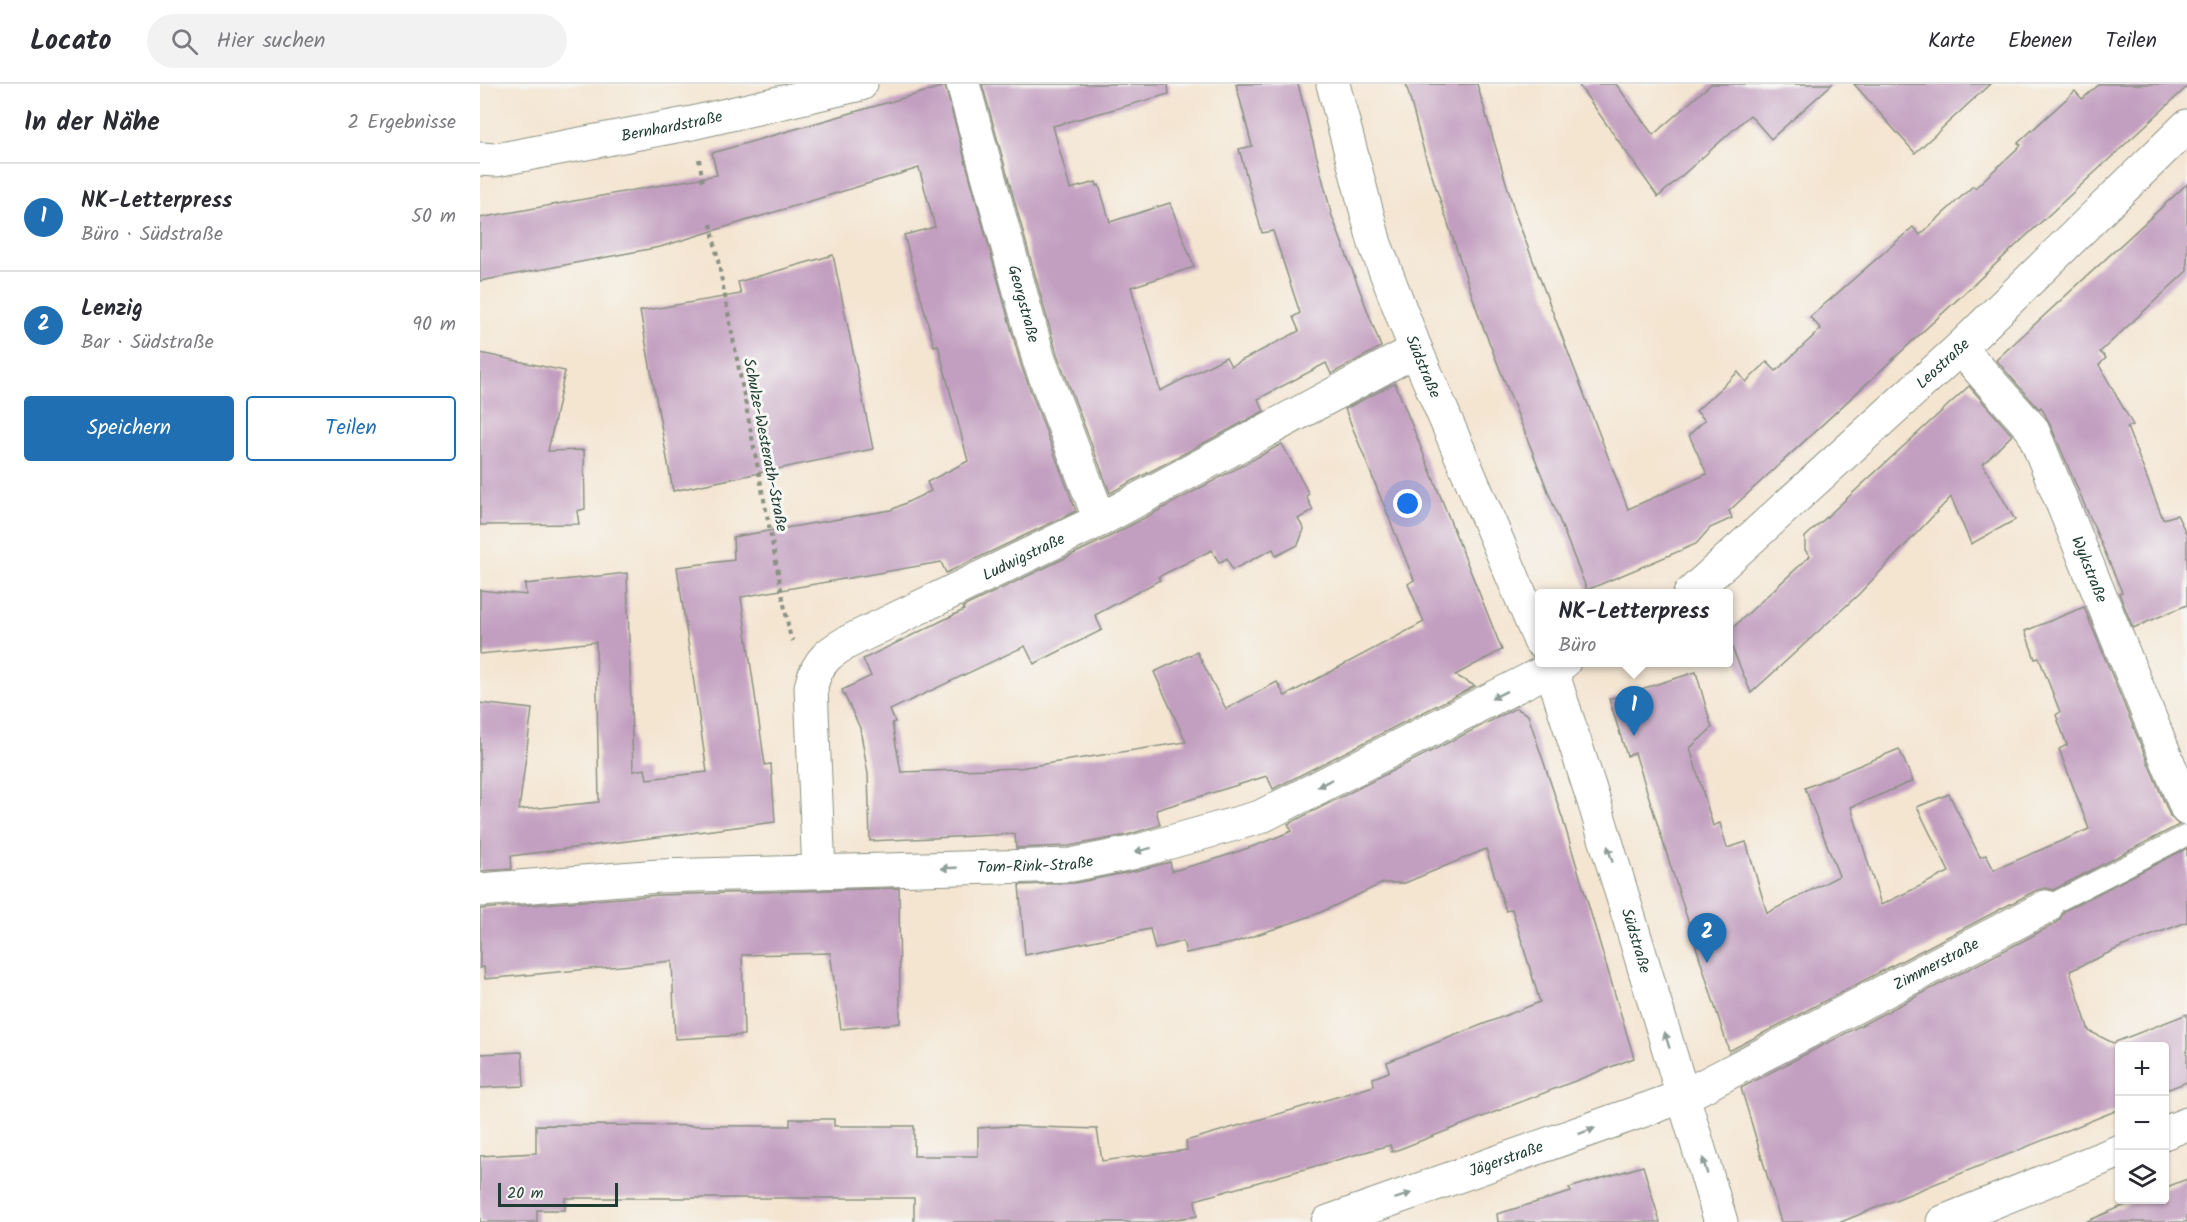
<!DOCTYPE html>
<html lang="de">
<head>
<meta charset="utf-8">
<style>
  :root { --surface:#fff; --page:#f2f2f3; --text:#2b2b33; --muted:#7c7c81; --line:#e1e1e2; --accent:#1f6fb2 }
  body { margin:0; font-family:Kalam,sans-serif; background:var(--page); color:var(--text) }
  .controls { position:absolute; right:18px; bottom:18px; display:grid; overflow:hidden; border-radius:6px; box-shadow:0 2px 4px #0004 }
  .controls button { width:54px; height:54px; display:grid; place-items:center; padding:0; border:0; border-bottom:2px solid var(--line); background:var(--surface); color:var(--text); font:30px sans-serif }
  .scale { position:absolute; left:18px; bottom:15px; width:120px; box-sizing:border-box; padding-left:6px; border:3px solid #1f3d34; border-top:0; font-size:16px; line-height:21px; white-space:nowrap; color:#1f3d34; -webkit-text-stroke:4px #f6f6f2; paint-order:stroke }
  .you { position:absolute; left:928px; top:420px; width:21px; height:21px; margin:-15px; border:4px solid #fff; border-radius:50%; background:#1a73e8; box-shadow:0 0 0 9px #1a73e833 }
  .badge { display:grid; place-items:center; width:39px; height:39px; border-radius:50%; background:var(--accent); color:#fff; font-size:20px; font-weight:700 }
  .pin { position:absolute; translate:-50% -50px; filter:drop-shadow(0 2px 3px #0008) }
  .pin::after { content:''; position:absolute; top:32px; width:21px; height:18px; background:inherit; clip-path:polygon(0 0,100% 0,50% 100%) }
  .popup { position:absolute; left:1055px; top:505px; width:198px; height:78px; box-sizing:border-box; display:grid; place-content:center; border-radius:6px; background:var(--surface); filter:drop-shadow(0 2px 4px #0005); font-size:20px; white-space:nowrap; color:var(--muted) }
  .popup b { font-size:22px; color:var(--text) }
  .popup::after { content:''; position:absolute; left:50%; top:100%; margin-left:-12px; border:12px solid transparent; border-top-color:var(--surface) }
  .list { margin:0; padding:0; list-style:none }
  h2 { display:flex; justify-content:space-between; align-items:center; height:78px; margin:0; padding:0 24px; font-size:26px }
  h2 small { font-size:20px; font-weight:400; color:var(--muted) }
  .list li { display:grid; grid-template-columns:39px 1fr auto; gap:18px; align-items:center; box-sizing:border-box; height:108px; padding:0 24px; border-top:2px solid var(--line) }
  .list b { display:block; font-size:22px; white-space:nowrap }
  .list p { margin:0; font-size:20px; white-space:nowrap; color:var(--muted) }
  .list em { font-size:20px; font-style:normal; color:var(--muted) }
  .actions { display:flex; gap:12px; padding:18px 24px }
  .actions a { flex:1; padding:14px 0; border:2px solid var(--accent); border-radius:6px; text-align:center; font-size:21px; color:var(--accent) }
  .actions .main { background:var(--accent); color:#fff }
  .icon { flex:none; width:33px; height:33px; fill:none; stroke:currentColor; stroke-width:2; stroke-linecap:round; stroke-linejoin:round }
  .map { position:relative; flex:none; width:1707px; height:1138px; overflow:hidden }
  header { display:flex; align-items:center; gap:36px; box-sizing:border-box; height:84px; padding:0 30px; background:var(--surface); border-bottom:2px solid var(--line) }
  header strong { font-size:28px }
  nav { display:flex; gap:33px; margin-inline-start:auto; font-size:21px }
  .search { width:420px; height:54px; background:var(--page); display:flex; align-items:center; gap:15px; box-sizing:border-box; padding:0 21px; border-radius:33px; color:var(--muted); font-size:22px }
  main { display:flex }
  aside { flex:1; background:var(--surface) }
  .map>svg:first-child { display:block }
</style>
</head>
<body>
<header>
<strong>Locato</strong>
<div class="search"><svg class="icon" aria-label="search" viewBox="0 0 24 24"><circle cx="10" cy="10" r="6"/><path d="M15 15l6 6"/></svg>Hier suchen</div>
<nav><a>Karte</a><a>Ebenen</a><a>Teilen</a></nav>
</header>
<main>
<aside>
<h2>In der Nähe<small>2 Ergebnisse</small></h2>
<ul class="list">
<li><span class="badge">1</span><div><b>NK-Letterpress</b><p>Büro · Südstraße</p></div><em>50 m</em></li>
<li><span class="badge">2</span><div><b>Lenzig</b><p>Bar · Südstraße</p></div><em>90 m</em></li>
</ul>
<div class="actions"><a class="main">Speichern</a><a>Teilen</a></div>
</aside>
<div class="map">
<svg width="1707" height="1138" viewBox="0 0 1707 1138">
  <rect width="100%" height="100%" fill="#f6f6f2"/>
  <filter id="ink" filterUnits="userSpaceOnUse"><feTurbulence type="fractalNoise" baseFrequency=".0167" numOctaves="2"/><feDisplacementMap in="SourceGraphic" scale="12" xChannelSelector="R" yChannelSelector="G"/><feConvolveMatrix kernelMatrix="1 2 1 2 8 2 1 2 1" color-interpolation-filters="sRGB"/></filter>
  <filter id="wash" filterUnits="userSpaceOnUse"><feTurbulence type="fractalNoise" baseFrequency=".008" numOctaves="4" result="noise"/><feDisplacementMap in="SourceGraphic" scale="24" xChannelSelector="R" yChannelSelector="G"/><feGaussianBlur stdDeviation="1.35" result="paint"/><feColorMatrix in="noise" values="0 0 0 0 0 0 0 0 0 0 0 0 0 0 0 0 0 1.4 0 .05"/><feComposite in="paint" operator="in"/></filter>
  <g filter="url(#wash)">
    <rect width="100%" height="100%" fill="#f4e5d1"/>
    <g id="blocks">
      <g fill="#c29fc0">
        <polygon points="502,0 688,0 689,10 573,42 590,105 616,98 617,102 619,101 630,138 690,119 714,183 651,203 680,307 746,273 751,282 819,247 813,233 820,229 793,147 782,149 759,65 772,62 756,0 818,0 852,132 901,263 851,290 846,279 778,315 784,327 630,409 577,270"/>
        <polygon points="926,0 997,0 1036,132 1148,425 1227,390 1209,351 1225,336 1216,327 1258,288 1266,298 1287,278 1296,287 1341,245 1330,233 1433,143 1440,151 1493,102 1495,104 1541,61 1538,59 1595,7 1602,15 1620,0 1707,0 1707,3 1249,427 1252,434 1230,444 1216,460 1107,506 1000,235 945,71"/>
        <polygon points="1098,0 1136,0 1173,51 1231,0 1352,0 1291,55 1270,31 1178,113"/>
        <polygon points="1374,0 1510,0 1435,69"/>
        <polygon points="465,2 541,281 596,427 466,489 461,478 261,513 285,681 291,680 295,738 31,772 32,785 0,787 0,619 52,625 39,726 119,718 116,558 0,570 0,506 46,511 45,500 147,489 153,687 165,685 167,695 227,688 197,483 254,476 253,453 411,426 451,407 447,398 488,377 458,261 454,262 424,151 455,143 439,84 180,163 0,197 0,134 237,91 232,69"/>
        <polygon points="1707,100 1707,187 1620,268 1626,274 1619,281 1653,341 1647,343 1683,435 1697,431 1707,451 1707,521 1653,544 1639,509 1642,508 1569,338 1561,323 1559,325 1516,276"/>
        <polygon points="353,171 393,365 193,407 160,227 261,210 258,198"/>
        <polygon points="0,269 85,287 68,367 104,366 105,425 97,427 99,440 0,441"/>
        <polygon points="915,299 1022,566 975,591 995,602 793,705 787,692 676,726 680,741 647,751 589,762 536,764 535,750 390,757 388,690 380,644 362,606 391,592 383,575 484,526 483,523 629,453 802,360 829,410 826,412 833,426 818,435 824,445 818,461 796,472 793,465 752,486 747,474 739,479 732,466 678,493 680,496 615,531 622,546 554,580 545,562 410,626 415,638 412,639 421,688 539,684 706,658 674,588 717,568 746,625 797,598 805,612 944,538 928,500 934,496 865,325"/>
        <polygon points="1489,302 1532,351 1503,380 1535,436 1491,460 1471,413 1379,510 1271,609 1248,554 1248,548 1330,472 1325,466 1325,453"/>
        <polygon points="1604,523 1690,732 1699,741 1573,806 1566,804 1557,806 1249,967 1155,669 1147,672 1129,615 1216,588 1232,644 1210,664 1233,742 1240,739 1247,764 1266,758 1287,829 1359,792 1325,704 1419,665 1433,697 1371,723 1401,821 1469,788 1437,723 1469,710 1500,773 1506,771 1514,786 1609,745 1579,665 1587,661 1576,631 1580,628 1559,574 1555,575 1545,547"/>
        <polygon points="1036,624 1048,631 1083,736 1154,974 912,1068 910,1061 715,1116 717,1132 674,1138 434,1138 434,1114 85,1114 85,1126 57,1126 57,1138 0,1138 0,1072 56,1069 56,1041 310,1042 310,1035 354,1035 354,1042 434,1042 434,1072 498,1072 498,1044 529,1042 617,1045 622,1077 707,1066 706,1057 894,1002 893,994 909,988 907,978 1060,918 1032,825 1026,827 1006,765 925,799 903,799 839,829 794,845 753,859 706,869 703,857 675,865 670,845 545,871 539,801 595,799 655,787 690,778 692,787 733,776 777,761 812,747 808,740"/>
        <polygon points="1707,764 1707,838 1643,862 1590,887 1609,947 1633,959 1707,930 1707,998 1684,1007 1684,963 1640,963 1640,1025 1361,1138 1301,1138 1261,1004 1575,840 1581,834 1584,827"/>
        <polygon points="419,804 420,939 361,945 350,869 262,871 264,951 195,955 192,877 5,895 4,883 0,884 0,825 180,811"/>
        <polygon points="42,968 44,1002 0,1004 0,970"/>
        <polygon points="1163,1082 1180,1138 1018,1138 1017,1130 1091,1108 1089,1104"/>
        <polygon points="1707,1095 1707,1138 1605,1138 1657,1116 1684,1116 1684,1104"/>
      </g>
    </g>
  </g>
  <g filter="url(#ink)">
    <use href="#blocks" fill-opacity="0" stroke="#8a9182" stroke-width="1.5"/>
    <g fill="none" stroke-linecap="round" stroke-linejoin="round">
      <defs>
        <polyline id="lane" points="1566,823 1707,751"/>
        <g id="street">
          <path id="s1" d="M 483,0 L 559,276 L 620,436"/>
          <path id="s2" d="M 853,0 L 895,160 L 936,266 L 1060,557"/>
          <path id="s3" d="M 0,75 L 16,76 L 212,39 L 381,0"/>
          <path id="s4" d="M 1480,264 L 1552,345 L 1707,725"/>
          <path id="s5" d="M 1210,510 L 1480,264 L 1707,42"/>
          <path id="s6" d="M 1069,578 L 1115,721 L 1241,1138"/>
          <path id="s7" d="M 339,788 L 331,603 C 337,576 351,566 376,554 L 620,436 L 936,266"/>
          <path id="s8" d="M 0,806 L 179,792 L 591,781 L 651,769 L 780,733 L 1084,578"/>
          <polyline points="1684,1049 1707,1040"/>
          <path id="s9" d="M 848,1138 L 1204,1012 L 1566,823"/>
          <polyline points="1463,1138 1640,1067"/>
        </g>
      </defs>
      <use href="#lane" stroke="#8a9182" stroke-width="22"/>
      <use href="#street" stroke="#8a9182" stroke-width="35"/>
      <g stroke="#8a9182" stroke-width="4" stroke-dasharray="4.5 4.5" stroke-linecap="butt">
        <polyline points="219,75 223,98"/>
        <polyline points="231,140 310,551 313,557"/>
      </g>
      <use href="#lane" stroke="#fff" stroke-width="20"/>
      <use href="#street" stroke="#fff" stroke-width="33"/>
    </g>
    <defs><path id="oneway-solid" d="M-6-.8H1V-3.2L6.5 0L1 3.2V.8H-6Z" transform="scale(1.5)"/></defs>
    <g fill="#8f9e9a">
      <use href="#oneway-solid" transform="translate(1019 611) rotate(153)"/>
      <use href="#oneway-solid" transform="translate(845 699) rotate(153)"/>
      <use href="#oneway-solid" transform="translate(663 766) rotate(166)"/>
      <use href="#oneway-solid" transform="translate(1130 770) rotate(-107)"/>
      <use href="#oneway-solid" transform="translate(469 784) rotate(178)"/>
      <use href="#oneway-solid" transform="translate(1187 956) rotate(-107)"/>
      <use href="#oneway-solid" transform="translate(1107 1047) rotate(-20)"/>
      <use href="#oneway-solid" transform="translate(1225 1082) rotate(-106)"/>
      <use href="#oneway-solid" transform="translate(923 1112) rotate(-19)"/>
    </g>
  </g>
  <g text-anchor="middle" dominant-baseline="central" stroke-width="6" stroke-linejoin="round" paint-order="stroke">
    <g font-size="16" fill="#1f3d34" stroke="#f6f6f2">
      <text stroke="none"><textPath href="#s3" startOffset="195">Bernhardstraße</textPath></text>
      <text stroke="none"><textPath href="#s1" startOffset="228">Georgstraße</textPath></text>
      <text stroke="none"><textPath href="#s5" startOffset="342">Leostraße</textPath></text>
      <text stroke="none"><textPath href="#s2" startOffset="297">Südstraße</textPath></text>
      <text transform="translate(285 361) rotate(79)">Schulze-Westerath-Straße</text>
      <text stroke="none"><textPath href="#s7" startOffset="441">Ludwigstraße</textPath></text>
      <text stroke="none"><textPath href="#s4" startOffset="260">Wykstraße</textPath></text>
      <text stroke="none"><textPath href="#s8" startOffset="556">Tom-Rink-Straße</textPath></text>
      <text stroke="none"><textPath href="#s6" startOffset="292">Südstraße</textPath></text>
      <text stroke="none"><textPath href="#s9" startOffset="662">Zimmerstraße</textPath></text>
      <text stroke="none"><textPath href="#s9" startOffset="189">Jägerstraße</textPath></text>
    </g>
  </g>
</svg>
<div class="controls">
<button>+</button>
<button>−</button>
<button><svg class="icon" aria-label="layers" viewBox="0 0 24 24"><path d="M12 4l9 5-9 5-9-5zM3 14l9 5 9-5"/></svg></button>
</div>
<div class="scale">20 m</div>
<div class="you"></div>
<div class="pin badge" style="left:1154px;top:652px">1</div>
<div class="popup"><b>NK-Letterpress</b>Büro</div>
<div class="pin badge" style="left:1227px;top:879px">2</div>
</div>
</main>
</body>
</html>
